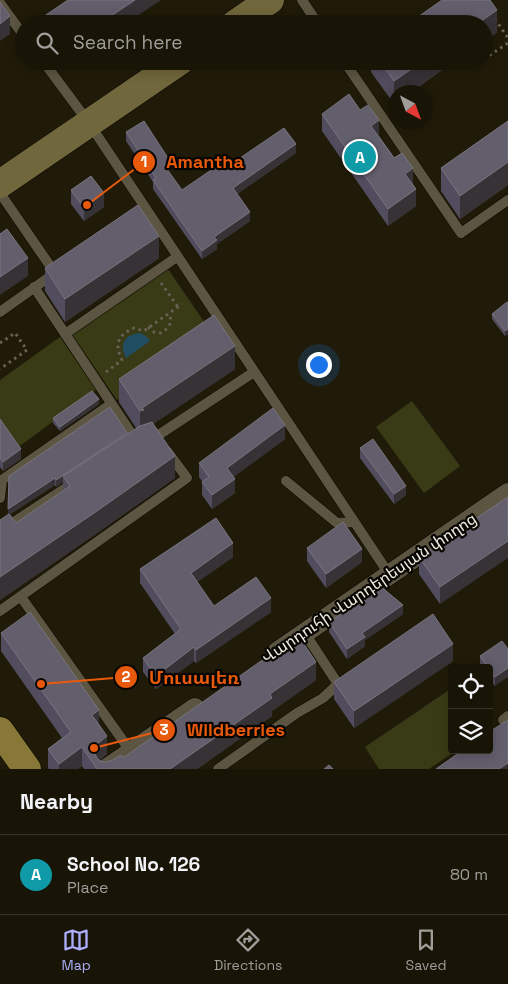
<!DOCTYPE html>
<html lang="en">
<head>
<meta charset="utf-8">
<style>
  :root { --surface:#181406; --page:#252114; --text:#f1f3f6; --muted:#9f9e9b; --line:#363328; --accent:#adaffb }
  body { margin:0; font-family:"Space Grotesk","Noto Sans Armenian",sans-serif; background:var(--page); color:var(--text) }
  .controls { position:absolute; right:15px; bottom:15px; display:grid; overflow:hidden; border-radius:5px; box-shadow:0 2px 12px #0003 }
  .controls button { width:45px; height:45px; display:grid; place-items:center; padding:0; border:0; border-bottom:1px solid var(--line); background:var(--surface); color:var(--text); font:25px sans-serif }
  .compass { position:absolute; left:388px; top:85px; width:45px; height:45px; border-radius:50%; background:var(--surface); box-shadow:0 2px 12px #0003; rotate:139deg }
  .you { position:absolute; left:318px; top:364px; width:18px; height:18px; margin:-12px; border:4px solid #fff; border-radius:50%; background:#1a73e8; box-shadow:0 0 0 8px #1a73e833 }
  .badge { display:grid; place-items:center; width:32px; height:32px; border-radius:50%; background:var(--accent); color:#fff; font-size:16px; font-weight:700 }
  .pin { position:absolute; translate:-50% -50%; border:2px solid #fff; box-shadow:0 1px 5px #0006 }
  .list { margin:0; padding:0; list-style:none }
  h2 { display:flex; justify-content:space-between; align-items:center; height:65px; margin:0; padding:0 20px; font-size:21px }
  h2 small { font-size:16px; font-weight:400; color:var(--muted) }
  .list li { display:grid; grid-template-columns:32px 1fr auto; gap:15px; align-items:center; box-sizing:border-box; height:80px; padding:0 20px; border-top:1px solid var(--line) }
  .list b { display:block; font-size:19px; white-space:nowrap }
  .list p { margin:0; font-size:16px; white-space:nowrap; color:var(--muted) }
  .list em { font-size:16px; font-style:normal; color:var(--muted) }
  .icon { flex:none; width:28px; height:28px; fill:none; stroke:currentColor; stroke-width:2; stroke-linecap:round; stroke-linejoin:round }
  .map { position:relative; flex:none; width:508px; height:769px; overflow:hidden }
  .search { position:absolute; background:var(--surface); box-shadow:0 2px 12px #0003; left:15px; right:15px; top:15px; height:55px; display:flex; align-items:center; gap:12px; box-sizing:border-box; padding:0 18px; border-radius:28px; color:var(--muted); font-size:19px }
  .sheet { height:145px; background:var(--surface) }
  nav { display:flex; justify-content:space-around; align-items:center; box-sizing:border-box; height:70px; border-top:1px solid var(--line); background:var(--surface); font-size:14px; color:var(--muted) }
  nav a { display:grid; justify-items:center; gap:2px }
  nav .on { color:var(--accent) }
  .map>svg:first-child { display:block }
</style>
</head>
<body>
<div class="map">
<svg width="508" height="769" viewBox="0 0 508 769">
  <rect width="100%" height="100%" fill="#201b08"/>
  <g fill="#393b16">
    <polygon points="168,269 213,335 117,400 72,334"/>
    <polygon points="60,337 96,390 17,448 0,424 0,380"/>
    <polygon points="412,401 460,466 424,493 376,427"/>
    <polygon points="452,688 452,750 457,750 429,769 379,769 365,747"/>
  </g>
  <path fill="#214d62" d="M 140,333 L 146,336 L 150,341 L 126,358 C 119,344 124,335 140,333 Z"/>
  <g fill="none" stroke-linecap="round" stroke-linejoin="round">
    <defs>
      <g id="lane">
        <polyline points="302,0 318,24"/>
        <polyline points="0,3 24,36"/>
        <polyline points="43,61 89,123 389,574"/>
        <polyline points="344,61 461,233 508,200"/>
        <polyline points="0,193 55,273 0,312"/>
        <polyline points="34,287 137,442"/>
        <polyline points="65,334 177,257"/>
        <polyline points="147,439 157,436 254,372"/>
        <polyline points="286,481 337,523 354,522"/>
        <polyline points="0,498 2,480 111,404"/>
        <polyline points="0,531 75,482"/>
        <polyline points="21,597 131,752"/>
        <polyline points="0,611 187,478 167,451"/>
        <polyline points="503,720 508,716"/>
        <polyline points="218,769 297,713 323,698 338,684 304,632"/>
      </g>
      <g id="street">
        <polyline points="277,652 508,493"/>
        <polyline points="106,769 195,708"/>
      </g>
      <g id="secondary">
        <polyline points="235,24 270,0"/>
        <polyline points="0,184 180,61"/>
      </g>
      <polyline id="primary" points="0,731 27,769"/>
    </defs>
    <use href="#lane" stroke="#0a0600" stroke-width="11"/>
    <use href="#street" stroke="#0a0600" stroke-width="21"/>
    <use href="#secondary" stroke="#0a0600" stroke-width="29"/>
    <use href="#primary" stroke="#0a0600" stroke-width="29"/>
    <g stroke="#676252" stroke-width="3" stroke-dasharray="2.5 4" stroke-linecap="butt">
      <polyline points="495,19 508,38"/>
      <polyline points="484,59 508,43"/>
      <polyline points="161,283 178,307"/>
      <path d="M 148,327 L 154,332 L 161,333 C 169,328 173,323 169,313"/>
      <polyline points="0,343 15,333 27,350 0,369"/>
      <path d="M 106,372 L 122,360 C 114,344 118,335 134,328 L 144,331 L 182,304"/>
    </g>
    <use href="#lane" stroke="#5b5541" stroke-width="10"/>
    <use href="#street" stroke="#5b5541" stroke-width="20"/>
    <use href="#secondary" stroke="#71673c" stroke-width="28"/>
    <use href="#primary" stroke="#877838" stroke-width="28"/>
  </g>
  <g fill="#524d5e" fill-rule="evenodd">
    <polygon points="52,61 69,61 57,69"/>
    <polygon points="371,61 455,61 394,104 371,72"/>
    <polygon points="322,114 379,136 413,184 416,206 388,226 322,131"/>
    <polygon points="508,121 508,185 460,219 441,191 441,168"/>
    <polygon points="126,132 170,170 168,171 182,190 221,171 296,153 237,194 250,221 217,244 217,249 202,259 153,189 153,182 126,141"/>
    <polygon points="71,190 104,207 84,221 71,204"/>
    <polygon points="159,258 65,322 45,291 45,268"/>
    <polygon points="508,303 508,334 505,336 492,319 492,314"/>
    <path d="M 235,369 L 153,424 L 175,478 L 97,533 L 0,600 L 8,515 L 9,476 L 127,434 L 136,428 L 119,402 L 119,379 ZM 63,482 L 63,491 L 16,523 L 10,514 L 55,485 L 56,487 Z"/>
    <polygon points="99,404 60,431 53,423 53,418"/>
    <polygon points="0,419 21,459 3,471 0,467"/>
    <polygon points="285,439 233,477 235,493 212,509 202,495 202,481 199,477 199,463"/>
    <polygon points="360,448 406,495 394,504 360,458"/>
    <polygon points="508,497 440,604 419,574 419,557"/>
    <polygon points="307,548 362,562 326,588 307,561"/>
    <polygon points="233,557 197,582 214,606 271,612 196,663 194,661 156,689 143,672 143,658 175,634 140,583 140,569"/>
    <polygon points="363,598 403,614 365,640 365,646 347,659 329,632 329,622 363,600"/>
    <polygon points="1,633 99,724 107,754 100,760 106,762 123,758 316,680 272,711 272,716 197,769 84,769 82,766 78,769 49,769 48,768 48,749 62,738 1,651"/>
    <polygon points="508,649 495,686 489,679 489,668 482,668 480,666 480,656"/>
    <polygon points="453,661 354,728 334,699 334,682"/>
  </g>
  <g fill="#373236">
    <polygon points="135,0 161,0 125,24 99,24"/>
    <polygon points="497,10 497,33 484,41 484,24 477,24"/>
    <polygon points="10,16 10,34 0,41 0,24"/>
    <polygon points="57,61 69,61 57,69"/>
    <polygon points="423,61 455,61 410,92 396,92 396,103 394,104 394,81"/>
    <polygon points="379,120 379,138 371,126"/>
    <polygon points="296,144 296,153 233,197 233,188"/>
    <polygon points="170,161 170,170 164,174 164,165"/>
    <polygon points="508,162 508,185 460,219 460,196"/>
    <polygon points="413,168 413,186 405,174"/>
    <polygon points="416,189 416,206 388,226 388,209"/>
    <polygon points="104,193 104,207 84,221 84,208"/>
    <polygon points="250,212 250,221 217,244 217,249 202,259 202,251 214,237"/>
    <polygon points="159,236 159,258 65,322 65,299"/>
    <polygon points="28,258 28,276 0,295 0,277"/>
    <polygon points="508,329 508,334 505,336 505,331"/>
    <polygon points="235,346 235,369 144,430 140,434 140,411 142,408"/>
    <polygon points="99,399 99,404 60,431 60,427"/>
    <polygon points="285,425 285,439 227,482 227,468"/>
    <polygon points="127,433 63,476 63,482 56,487 56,480"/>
    <polygon points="21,449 21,459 3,471 3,462"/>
    <polygon points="175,456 175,478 97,533 0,600 0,577"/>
    <polygon points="55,478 55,485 8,516 8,509"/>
    <polygon points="235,479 235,493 212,509 212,495"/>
    <polygon points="406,486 406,495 394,504 394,494"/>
    <polygon points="508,541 508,558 440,604 440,587"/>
    <polygon points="233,543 233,557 191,586 191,573"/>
    <polygon points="362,549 362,562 326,588 326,574"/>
    <polygon points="271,598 271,612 196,663 196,650"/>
    <polygon points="403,605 403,614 365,640 365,646 347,659 347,649 362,633"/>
    <polygon points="453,644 453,661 354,728 354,711"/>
    <polygon points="194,647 194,661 156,689 156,676"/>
    <polygon points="316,662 316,680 272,711 272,716 197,769 170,769 270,694"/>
    <polygon points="508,668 508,677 495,686 495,677"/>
    <polygon points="99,710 99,729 92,715"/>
    <polygon points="107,736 107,754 96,763 94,752 96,745"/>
    <polygon points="82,747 82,766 78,769 59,769 59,764"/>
    <polygon points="508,763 508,769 499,769"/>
  </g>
  <g fill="#635e6c" stroke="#78747e">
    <polygon points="68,0 135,0 99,24 39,24 37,21"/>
    <polygon points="442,0 490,0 497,10 477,24 408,24"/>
    <polygon points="0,2 10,16 0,24"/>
    <polygon points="380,61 423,61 394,81"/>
    <polygon points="349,94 360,110 368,105 379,120 371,126 394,158 402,153 413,168 405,174 416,189 388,209 322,114"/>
    <polygon points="144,121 170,161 164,165 182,190 217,166 221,171 284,128 296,144 233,188 250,212 214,237 217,240 202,251 153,180 156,178 126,132"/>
    <polygon points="508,121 508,162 460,196 441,168"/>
    <polygon points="91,176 104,193 84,208 71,190"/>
    <polygon points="138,205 159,236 65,299 45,268"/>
    <polygon points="7,229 28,258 0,277 0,234"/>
    <polygon points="507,302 508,303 508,329 505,331 492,314"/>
    <polygon points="214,315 235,346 142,408 144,410 140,411 119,379"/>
    <polygon points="92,391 99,399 60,427 53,418"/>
    <polygon points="110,407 127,433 56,480 55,478 8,509 9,476"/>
    <polygon points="273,408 285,425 227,468 235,479 212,495 202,482 209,477 199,463"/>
    <polygon points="0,419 21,449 3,462 0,458"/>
    <polygon points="152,422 175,456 97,511 0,577 0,520 9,514 16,523 70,486 63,476 140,426"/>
    <polygon points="373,439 406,486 394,494 360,448"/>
    <polygon points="508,497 508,541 440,587 419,557"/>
    <polygon points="216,518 233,543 191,573 214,606 256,577 271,598 196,650 194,647 156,676 143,658 181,629 140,569"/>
    <polygon points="343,522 362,549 326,574 307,548"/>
    <polygon points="380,586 403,605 362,633 365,637 347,649 329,622 363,599 363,598"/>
    <polygon points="30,612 99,710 92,715 107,736 96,745 94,752 97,758 100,761 106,762 113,760 121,755 123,758 298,635 316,662 270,694 272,698 170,769 97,769 82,747 59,764 48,749 71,732 1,633"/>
    <polygon points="433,614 453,644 354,711 334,682"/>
    <polygon points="502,641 508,649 508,668 495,677 489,669 489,668 488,668 480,656"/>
    <polygon points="508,720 508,763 499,769 436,769 463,750 489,750 489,732"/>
    <polygon points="329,765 333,769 324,769"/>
  </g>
  <g text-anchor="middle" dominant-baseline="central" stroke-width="4.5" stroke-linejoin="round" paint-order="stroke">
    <g font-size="16" fill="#eeebdf" stroke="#080602">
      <text transform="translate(369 588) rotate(-34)">Վարդուհի Վարդերեսյան փողոց</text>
    </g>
  </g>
  <path fill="none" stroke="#e8590c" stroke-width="2" d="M87 205L144 162M41 684L126 677M94 748L164 730"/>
  <g fill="#e8590c" stroke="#080602" stroke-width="2">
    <circle cx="87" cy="205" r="5"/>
    <circle cx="41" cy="684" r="5"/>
    <circle cx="94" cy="748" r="5"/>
    <circle cx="144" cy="162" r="12"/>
    <circle cx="126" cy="677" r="12"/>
    <circle cx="164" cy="730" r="12"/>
  </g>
  <g font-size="15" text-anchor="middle" font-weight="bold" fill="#fff">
    <text x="144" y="167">1</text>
    <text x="126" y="682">2</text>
    <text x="164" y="735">3</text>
  </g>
  <g font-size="18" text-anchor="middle" font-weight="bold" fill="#e8590c" stroke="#080602" stroke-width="4.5" stroke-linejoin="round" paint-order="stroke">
    <text x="205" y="168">Amantha</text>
    <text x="194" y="684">Մուսալեռ</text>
    <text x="236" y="736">Wildberries</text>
  </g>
</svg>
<div class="controls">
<button><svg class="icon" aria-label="locate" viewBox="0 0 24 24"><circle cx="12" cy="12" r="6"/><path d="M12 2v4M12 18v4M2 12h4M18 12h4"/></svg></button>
<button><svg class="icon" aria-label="layers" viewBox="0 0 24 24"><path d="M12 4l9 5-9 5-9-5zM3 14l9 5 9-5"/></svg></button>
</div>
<svg class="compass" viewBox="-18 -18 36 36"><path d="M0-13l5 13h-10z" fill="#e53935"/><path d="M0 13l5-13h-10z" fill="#9f9e9b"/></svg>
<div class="you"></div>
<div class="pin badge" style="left:360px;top:157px;background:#0f9aa8">A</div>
<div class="search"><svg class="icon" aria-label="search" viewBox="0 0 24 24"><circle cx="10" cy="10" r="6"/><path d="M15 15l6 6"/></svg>Search here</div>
</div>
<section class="sheet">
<h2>Nearby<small></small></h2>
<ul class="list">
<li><span class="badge" style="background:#0f9aa8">A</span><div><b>School No. 126</b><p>Place</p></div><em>80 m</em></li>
</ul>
</section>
<nav>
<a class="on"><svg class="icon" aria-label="map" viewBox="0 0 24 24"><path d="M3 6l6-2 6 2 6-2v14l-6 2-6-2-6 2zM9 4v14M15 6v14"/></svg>Map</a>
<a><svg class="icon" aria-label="directions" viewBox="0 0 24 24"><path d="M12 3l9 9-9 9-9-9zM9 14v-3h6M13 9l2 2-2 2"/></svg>Directions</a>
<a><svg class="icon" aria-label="saved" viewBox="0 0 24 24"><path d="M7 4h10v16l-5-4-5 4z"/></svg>Saved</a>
</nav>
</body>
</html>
